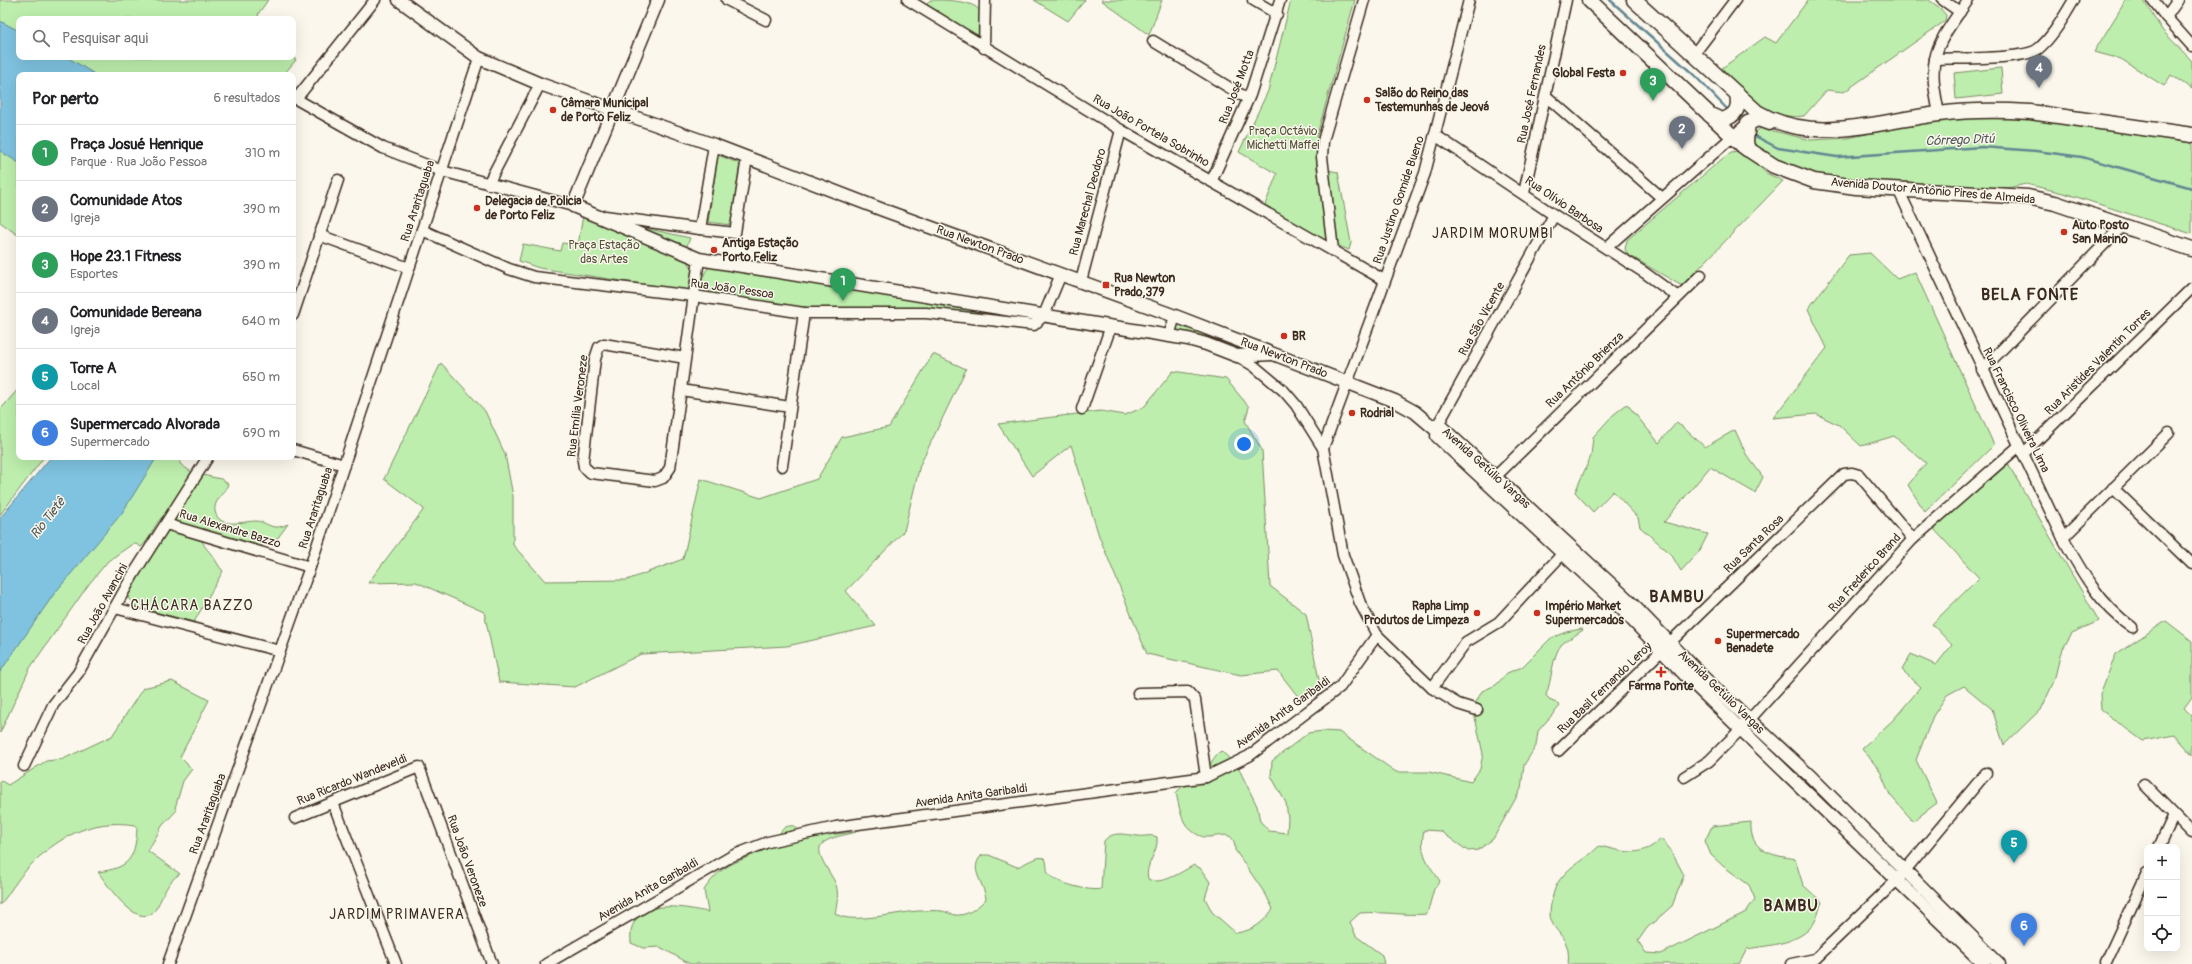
<!DOCTYPE html>
<html lang="pt">
<head>
<meta charset="utf-8">
<style>
  :root { --surface:#fff; --page:#f6f6f6; --text:#202124; --muted:#757577; --line:#e0e0e0; --accent:#0f766e }
  body { margin:0; font-family:Pangolin,sans-serif; background:var(--page); color:var(--text) }
  .controls { position:absolute; right:12px; bottom:12px; display:grid; overflow:hidden; border-radius:8px; box-shadow:0 4px 16px #0002 }
  .controls button { width:36px; height:36px; display:grid; place-items:center; padding:0; border:0; border-bottom:1px solid var(--line); background:var(--surface); color:var(--text); font:20px sans-serif }
  .you { position:absolute; left:1244px; top:444px; width:14px; height:14px; margin:-10px; border:3px solid #fff; border-radius:50%; background:#1a73e8; box-shadow:0 0 0 6px #1a73e833 }
  .badge { display:grid; place-items:center; width:26px; height:26px; border-radius:50%; background:var(--accent); color:#fff; font-size:13px; font-weight:700 }
  .pin { position:absolute; translate:-50% -33px; filter:drop-shadow(0 1px 2px #0008) }
  .pin::after { content:''; position:absolute; top:21px; width:14px; height:12px; background:inherit; clip-path:polygon(0 0,100% 0,50% 100%) }
  .list { margin:0; padding:0; list-style:none }
  h2 { display:flex; justify-content:space-between; align-items:center; height:52px; margin:0; padding:0 16px; font-size:17px }
  h2 small { font-size:13px; font-weight:400; color:var(--muted) }
  .list li { display:grid; grid-template-columns:26px 1fr auto; gap:12px; align-items:center; box-sizing:border-box; height:56px; padding:0 16px; border-top:1px solid var(--line) }
  .list b { display:block; font-size:15px; white-space:nowrap }
  .list p { margin:0; font-size:13px; white-space:nowrap; color:var(--muted) }
  .list em { font-size:13px; font-style:normal; color:var(--muted) }
  .icon { flex:none; width:22px; height:22px; fill:none; stroke:currentColor; stroke-width:2; stroke-linecap:round; stroke-linejoin:round }
  .map { position:relative; flex:none; width:2192px; height:964px; overflow:hidden }
  .search { position:absolute; background:var(--surface); box-shadow:0 4px 16px #0002; left:16px; top:16px; width:280px; height:44px; display:flex; align-items:center; gap:10px; box-sizing:border-box; padding:0 14px; border-radius:8px; color:var(--muted); font-size:15px }
  .panel { position:absolute; background:var(--surface); box-shadow:0 4px 16px #0002; left:16px; top:72px; width:280px; height:388px; border-radius:8px }
  .map>svg:first-child { display:block }
</style>
</head>
<body>
<div class="map">
<svg width="2192" height="964" viewBox="0 0 2192 964">
  <rect width="100%" height="100%" fill="#fbf7ec"/>
  <filter id="ink" filterUnits="userSpaceOnUse"><feTurbulence type="fractalNoise" baseFrequency=".025" numOctaves="2"/><feDisplacementMap in="SourceGraphic" scale="8" xChannelSelector="R" yChannelSelector="G"/><feConvolveMatrix kernelMatrix="1 2 1 2 8 2 1 2 1" color-interpolation-filters="sRGB"/></filter>
  <g filter="url(#ink)">
    <g fill="#bdeead" stroke="#7c8c66">
      <polygon points="0,0 268,0 258,14 259,19 19,19 19,38 0,26"/>
      <path d="M 930,0 C 944,0 973,0 980,11 C 982,18 981,29 981,36 L 977,40 L 925,7 Z"/>
      <polygon points="1034,0 1085,0 1068,21"/>
      <polygon points="1101,0 1162,0 1149,35"/>
      <polygon points="1291,0 1355,0 1317,135 1317,169 1327,231 1327,238 1325,241 1265,205 1277,174 1239,152 1268,91"/>
      <path d="M 1808,0 L 1929,0 L 1940,8 L 1946,15 L 1945,21 L 1844,92 L 1827,90 L 1804,116 C 1768,121 1744,93 1722,68 L 1765,37 L 1776,43 Z"/>
      <polygon points="2126,0 2144,0 2162,30 2192,61 2192,89 2171,75 2164,86 2121,59 2094,52"/>
      <polygon points="53,57 292,57 296,60 283,75 78,75"/>
      <polygon points="2001,68 2003,94 1956,99 1954,73"/>
      <path d="M 1982,115 L 2032,118 L 2192,143 L 2192,234 L 2067,194 L 2026,184 L 1998,190 L 1862,182 L 1798,172 L 1754,147 C 1750,138 1753,133 1761,128 L 1811,140 L 1848,138 L 1938,119 Z"/>
      <polygon points="0,146 19,158 19,236 0,222"/>
      <polygon points="1738,151 1748,156 1766,173 1783,181 1682,286 1627,254 1625,249 1627,240 1722,159 1731,152"/>
      <polygon points="718,155 740,164 731,225 708,222"/>
      <polygon points="1328,170 1338,172 1351,243 1349,250 1334,244"/>
      <path d="M 583,215 L 688,262 C 694,269 694,280 691,289 L 686,291 L 539,268 L 519,261 L 523,244 L 560,251 L 562,243 L 578,245 Z"/>
      <polygon points="631,225 690,238 685,251"/>
      <polygon points="1870,253 1897,279 1915,272 1994,445 1925,512 1908,485 1926,463 1894,436 1861,446 1839,425 1816,414 1773,418 1827,348 1808,309 1849,255"/>
      <polygon points="711,266 1033,319 927,309 805,308 711,293 704,288 702,279 707,269"/>
      <polygon points="1179,323 1255,352 1246,353 1208,337 1175,334"/>
      <polygon points="933,354 966,369 920,465 904,531 846,591 876,626 787,646 641,654 575,687 499,682 484,612 416,582 368,583 424,509 384,479 441,363 485,411 505,454 513,496 513,545 545,581 627,580 683,559 701,479 761,498 817,479 842,437 889,427"/>
      <polygon points="1173,371 1226,379 1249,407 1245,421 1262,450 1270,586 1306,614 1320,685 1300,699 1278,671 1241,675 1147,654 1099,536 1071,445 1032,476 998,424 1101,411 1125,415 1144,407"/>
      <polygon points="19,388 19,457 44,457 0,515 0,410"/>
      <polygon points="1627,404 1659,443 1677,422 1705,447 1735,430 1746,454 1763,477 1755,493 1710,467 1664,522 1708,534 1700,550 1681,571 1671,554 1640,527 1638,518 1613,491 1593,512 1575,492 1591,456 1593,437 1613,415"/>
      <path d="M 123,457 L 180,457 L 180,464 L 193,473 L 221,479 L 228,484 C 225,493 213,501 215,511 C 219,530 243,521 256,521 C 269,522 271,532 288,524 L 277,539 L 260,546 L 215,533 C 194,534 203,545 212,555 C 216,560 218,566 223,571 L 194,622 L 140,608 C 97,589 180,546 166,517 L 162,517 C 153,526 151,539 141,547 L 134,543 L 108,561 L 89,584 L 30,668 L 0,733 L 0,642 Z"/>
      <polygon points="2008,464 2099,621 2072,633 2061,652 2054,681 2042,708 2004,745 1992,709 1964,686 1947,695 1933,716 1916,760 1937,803 1913,821 1890,795 1880,771 1862,748 1893,720 1921,687 1902,670 1911,654 1936,665 1952,645 1932,624 1979,578 1933,528"/>
      <polygon points="2166,621 2192,641 2192,697 2184,708 2192,716 2192,755 2174,735 2143,741 2101,710 2100,694 2116,654"/>
      <path d="M 1581,629 L 1583,630 C 1576,635 1568,639 1562,644 C 1552,654 1552,681 1546,695 L 1549,700 L 1559,704 L 1560,706 L 1538,731 L 1536,746 L 1524,765 L 1521,789 L 1493,839 L 1478,850 L 1468,851 L 1440,831 L 1424,830 C 1419,853 1427,862 1440,881 L 1434,889 L 1427,914 C 1405,916 1382,911 1360,913 L 1350,922 L 1356,936 L 1382,955 L 1384,964 L 690,964 L 660,947 L 643,948 L 631,943 C 631,938 630,932 632,927 C 643,897 685,908 708,912 L 704,890 C 720,867 729,865 753,855 C 758,852 765,851 770,847 C 781,838 778,824 795,826 L 801,834 L 807,837 L 856,832 C 846,835 829,837 822,844 C 813,853 833,875 836,885 C 839,894 837,904 835,913 C 848,926 902,911 920,911 C 927,911 935,910 942,911 C 948,912 954,916 960,915 C 970,914 979,906 986,899 C 984,882 968,869 982,855 L 989,855 L 1017,867 C 1024,865 1037,855 1044,858 C 1048,861 1046,869 1048,873 C 1054,883 1091,892 1101,889 L 1104,841 C 1113,830 1126,835 1138,836 C 1145,837 1151,834 1157,837 C 1159,853 1144,864 1148,879 C 1162,886 1181,872 1194,865 L 1200,868 L 1210,882 L 1205,898 L 1212,912 L 1236,933 C 1254,930 1262,924 1273,909 L 1266,895 L 1235,850 C 1235,827 1218,838 1205,837 C 1201,837 1194,833 1191,830 C 1181,823 1179,805 1176,793 C 1183,783 1194,781 1203,774 C 1210,768 1212,757 1221,751 L 1237,765 L 1257,806 L 1260,821 L 1269,831 L 1287,833 L 1288,818 L 1286,803 L 1271,776 L 1272,761 L 1308,733 L 1323,731 L 1339,732 L 1396,772 L 1429,772 L 1471,782 L 1480,769 L 1483,754 L 1473,708 L 1482,691 L 1496,685 L 1507,673 L 1522,667 L 1551,638 L 1566,632 Z"/>
      <path d="M 172,681 L 209,700 L 180,757 L 192,769 L 183,781 L 175,808 L 177,810 L 162,826 L 148,851 L 180,874 C 167,881 164,895 157,907 C 140,936 107,884 98,872 C 128,868 135,860 137,829 L 135,825 C 92,818 57,837 28,868 C 17,879 10,893 0,905 L 0,780 L 8,785 L 46,761 L 63,759 L 112,736 L 143,688 Z"/>
      <path d="M 1751,822 C 1749,852 1772,855 1795,859 L 1803,885 L 1822,902 C 1819,909 1818,917 1814,923 C 1800,944 1770,945 1747,949 L 1739,964 L 1568,964 C 1572,935 1551,933 1550,914 C 1550,909 1551,904 1552,899 C 1554,890 1556,884 1562,877 C 1572,864 1588,858 1599,846 C 1624,851 1640,859 1661,839 L 1670,849 L 1684,875 L 1672,906 L 1647,928 L 1638,941 L 1646,953 L 1661,954 L 1746,912 L 1755,899 L 1749,885 L 1723,866 L 1711,855 L 1705,841 L 1712,826 Z"/>
    </g>
    <g fill="#7fc3e0" stroke="#648692">
      <polygon points="0,21 19,31 19,57 67,57 96,75 19,75 19,163 0,151"/>
      <polygon points="51,457 157,457 122,513 54,594 0,672 0,518"/>
    </g>
    <g fill="none" stroke-linecap="round" stroke-linejoin="round">
      <g stroke="#648692" stroke-width="2.5">
        <polyline points="1610,0 1694,75 1729,111"/>
        <polyline points="1753,135 1778,148 1837,157 1982,147 2036,151 2082,157 2192,188"/>
      </g>
      <defs>
        <g id="minor">
          <polyline points="375,0 296,99 383,148 442,171 573,206"/>
          <polyline points="727,0 766,20"/>
          <polyline points="908,0 1121,130 1384,280"/>
          <polyline points="1253,0 1277,14"/>
          <polyline points="1943,0 1960,12"/>
          <polyline points="2153,0 2166,17 2192,46"/>
          <polyline points="2166,17 2178,0"/>
          <polyline points="1153,41 1248,99"/>
          <polyline points="984,48 985,0"/>
          <polyline points="1694,54 1735,0"/>
          <path d="M 1935,59 C 1956,58 2024,60 2038,49 C 2053,37 2064,16 2074,0"/>
          <polyline points="1546,96 1662,198"/>
          <path d="M 1939,114 C 1936,97 1931,77 1935,59 C 1939,38 1956,18 1968,0"/>
          <polyline points="1435,135 1554,215 1645,273 1678,297"/>
          <polyline points="714,145 700,229 735,233 747,158"/>
          <polyline points="1212,180 1250,95 1280,0"/>
          <polyline points="488,184 540,84"/>
          <path d="M 1898,189 L 2063,538 C 2081,571 2100,605 2132,627"/>
          <polyline points="1524,193 1566,0"/>
          <polyline points="605,216 700,229"/>
          <polyline points="422,230 509,269 534,277 694,296 804,313 926,313 1034,325 1044,315 1061,274"/>
          <polyline points="319,235 409,268"/>
          <polyline points="1606,248 1748,123"/>
          <polyline points="1333,250 1322,157 1323,141 1364,0"/>
          <polyline points="1081,281 1121,130"/>
          <polyline points="293,315 338,180"/>
          <polyline points="1169,336 1175,316"/>
          <polyline points="1237,356 1254,366 1284,391 1296,405 1323,448 1343,555 1360,603 1377,635 1432,688 1458,704 1477,710"/>
          <polyline points="685,358 604,344 599,347 595,359 583,461 584,467 591,473 655,481 663,478 670,468 699,259"/>
          <polyline points="1982,370 2122,226"/>
          <polyline points="681,390 790,407"/>
          <polyline points="1082,409 1111,326"/>
          <polyline points="1435,430 1554,215"/>
          <polyline points="1323,448 1425,173 1469,0"/>
          <polyline points="293,450 344,465"/>
          <polyline points="2023,454 2192,288"/>
          <polyline points="782,466 804,313"/>
          <polyline points="1491,481 1701,275"/>
          <polyline points="2113,488 2192,564"/>
          <polyline points="166,524 310,567"/>
          <polyline points="2063,538 2169,433"/>
          <polyline points="115,608 280,651"/>
          <polyline points="1432,688 1466,642 1499,622 1567,549"/>
          <polyline points="1138,693 1188,692 1195,700 1206,777"/>
          <polyline points="1558,751 1844,474 1852,473 1859,475 1913,539"/>
          <polyline points="24,766 53,705 78,673 133,575 208,457"/>
          <polyline points="1684,777 1709,761 1741,729 1913,539 2019,446"/>
          <polyline points="2144,784 2192,833"/>
          <polyline points="333,803 396,964"/>
          <polyline points="295,818 419,767 492,964"/>
          <polyline points="2159,847 2174,815"/>
          <polyline points="2106,962 2147,873"/>
          <polyline points="168,964 310,567 479,58"/>
          <polyline points="546,964 732,856 768,842 836,827 1206,777 1249,756 1340,687 1377,635"/>
          <polyline points="1791,964 1815,959 1897,880 1986,773"/>
        </g>
        <g id="tertiary">
          <polyline points="399,0 479,58 540,84 714,145 883,210 1175,316 1395,401 1415,412 1435,429"/>
          <polyline points="658,0 573,206 699,259 1188,339 1206,344 1237,356 1271,354"/>
          <polyline points="1438,424 1626,598 1703,677 1811,777 1999,964"/>
          <polyline points="1437,436 1618,605 1694,684 1984,964"/>
        </g>
        <g id="secondary">
          <polyline points="1589,0 1743,146 1774,166 1814,181 1856,187 2028,197 2055,203 2192,249"/>
          <path d="M 1634,0 L 1757,112 C 1814,146 1877,121 1939,114 C 1969,110 1999,110 2030,112 L 2192,135"/>
          <path d="M 1710,115 L 1722,120 C 1736,116 1740,108 1737,94"/>
          <polyline points="1747,149 1746,140 1748,123 1758,119 1769,123"/>
        </g>
      </defs>
      <use href="#minor" stroke="#3b2a1e" stroke-width="13"/>
      <use href="#tertiary" stroke="#3b2a1e" stroke-width="15"/>
      <use href="#secondary" stroke="#3b2a1e" stroke-width="17"/>
      <use href="#minor" stroke="#fbf7ec" stroke-width="10"/>
      <use href="#tertiary" stroke="#fbf7ec" stroke-width="12"/>
      <use href="#secondary" stroke="#fbf7ec" stroke-width="14"/>
    </g>
  </g>
  <g fill="#c8321e" stroke="#fbf7ec" stroke-width="1.5">
    <circle cx="1623" cy="73" r="4"/>
    <circle cx="1367" cy="100" r="4"/>
    <circle cx="553" cy="110" r="4"/>
    <circle cx="477" cy="208" r="4"/>
    <circle cx="2064" cy="232" r="4"/>
    <circle cx="714" cy="250" r="4"/>
    <rect x="1102" y="281" width="8" height="8" rx="2"/>
    <circle cx="1284" cy="336" r="4"/>
    <circle cx="1352" cy="413" r="4"/>
    <circle cx="1477" cy="613" r="4"/>
    <circle cx="1537" cy="613" r="4"/>
    <circle cx="1718" cy="641" r="4"/>
    <path d="M1659 666h4v4h4v4h-4v4h-4v-4h-4v-4h4z"/>
  </g>
  <g text-anchor="middle" dominant-baseline="central" stroke-width="3" stroke-linejoin="round" paint-order="stroke">
    <g font-size="12" font-weight="bold" fill="#3b2a1e" stroke="#fbf7ec" text-anchor="start">
      <text x="1615" y="73" text-anchor="end">Global Festa</text>
      <text x="1375" y="93">Salão do Reino das<tspan x="1375" dy="14">Testemunhas de Jeová</tspan></text>
      <text x="561" y="103">Câmara Municipal<tspan x="561" dy="14">de Porto Feliz</tspan></text>
      <text x="485" y="201">Delegacia de Policia<tspan x="485" dy="14">de Porto Feliz</tspan></text>
      <text x="2072" y="225">Auto Posto<tspan x="2072" dy="14">San Marino</tspan></text>
      <text x="722" y="243">Antiga Estação<tspan x="722" dy="14">Porto Feliz</tspan></text>
      <text x="1114" y="278">Rua Newton<tspan x="1114" dy="14">Prado,379</tspan></text>
      <text x="1292" y="336">BR</text>
      <text x="1360" y="413">Rodrial</text>
      <text x="1469" y="606" text-anchor="end">Rapha Limp<tspan x="1469" dy="14">Produtos de Limpeza</tspan></text>
      <text x="1545" y="606">Império Market<tspan x="1545" dy="14">Supermercados</tspan></text>
      <text x="1726" y="634">Supermercado<tspan x="1726" dy="14">Benadete</tspan></text>
      <text x="1661" y="686" text-anchor="middle">Farma Ponte</text>
    </g>
    <g font-size="12" fill="#3b2a1e" stroke="#fbf7ec">
      <text transform="translate(1237 87) rotate(-69)">Rua José Motta</text>
      <text transform="translate(1532 94) rotate(-78)">Rua José Fernandes</text>
      <text transform="translate(1151 131) rotate(30)">Rua João Portela Sobrinho</text>
      <text transform="translate(1933 191) rotate(5)">Avenida Doutor Antônio Pires de Almeida</text>
      <text transform="translate(1399 200) rotate(-71)">Rua Justino Gomide Bueno</text>
      <text transform="translate(418 201) rotate(-72)">Rua Araritaguaba</text>
      <text transform="translate(1088 202) rotate(-75)">Rua Marechal Deodoro</text>
      <text transform="translate(1564 205) rotate(34)">Rua Olívio Barbosa</text>
      <text transform="translate(980 245) rotate(20)">Rua Newton Prado</text>
      <text transform="translate(732 289) rotate(8)">Rua João Pessoa</text>
      <text transform="translate(1482 319) rotate(-61)">Rua São Vicente</text>
      <text transform="translate(1284 358) rotate(21)">Rua Newton Prado</text>
      <text transform="translate(2098 362) rotate(-45)">Rua Aristides Valentin Torres</text>
      <text transform="translate(1585 370) rotate(-44)">Rua Antônio Brienza</text>
      <text transform="translate(578 406) rotate(-83)">Rua Emília Veroneze</text>
      <text transform="translate(2016 410) rotate(64)">Rua Francisco Oliveira Lima</text>
      <text transform="translate(1486 468) rotate(42)">Avenida Getúlio Vargas</text>
      <text transform="translate(316 508) rotate(-72)">Rua Araritaguaba</text>
      <text transform="translate(230 529) rotate(17)">Rua Alexandre Bazzo</text>
      <text transform="translate(1754 544) rotate(-44)">Rua Santa Rosa</text>
      <text transform="translate(1865 573) rotate(-48)">Rua Frederico Brand</text>
      <text transform="translate(103 604) rotate(-61)">Rua João Avancini</text>
      <text transform="translate(1605 688) rotate(-44)">Rua Basil Fernando Leroy</text>
      <text transform="translate(1721 692) rotate(44)">Avenida Getúlio Vargas</text>
      <text transform="translate(1283 713) rotate(-36)">Avenida Anita Garibaldi</text>
      <text transform="translate(352 780) rotate(-22)">Rua Ricardo Wandeveldi</text>
      <text transform="translate(971 796) rotate(-8)">Avenida Anita Garibaldi</text>
      <text transform="translate(208 814) rotate(-70)">Rua Araritaguaba</text>
      <text transform="translate(467 861) rotate(70)">Rua João Veroneze</text>
      <text transform="translate(648 890) rotate(-30)">Avenida Anita Garibaldi</text>
    </g>
    <g font-size="12" fill="#55513b" stroke="#fbf7ec">
      <text x="1283" y="131">Praça Octávio<tspan x="1283" dy="14">Michetti Maffei</tspan></text>
      <text x="604" y="245">Praça Estação<tspan x="604" dy="14">das Artes</tspan></text>
    </g>
    <g font-size="13" font-style="italic" fill="#4f5858" stroke="#fbf7ec">
      <text transform="translate(1960 140) rotate(-2)">Córrego Ditú</text>
      <text transform="translate(48 518) rotate(-52)">Rio Tietê</text>
    </g>
    <g font-size="14" letter-spacing="1" fill="#3b2a1e" stroke="#fbf7ec">
      <text x="1493" y="233">JARDIM MORUMBI</text>
      <text x="192" y="605">CHÁCARA BAZZO</text>
      <text x="397" y="914">JARDIM PRIMAVERA</text>
    </g>
    <g font-size="16" font-weight="bold" letter-spacing="1" fill="#3b2a1e" stroke="#fbf7ec">
      <text x="2030" y="295">BELA FONTE</text>
      <text x="1677" y="597">BAMBU</text>
      <text x="1791" y="906">BAMBU</text>
    </g>
  </g>
</svg>
<div class="controls">
<button>+</button>
<button>−</button>
<button><svg class="icon" aria-label="locate" viewBox="0 0 24 24"><circle cx="12" cy="12" r="6"/><path d="M12 2v4M12 18v4M2 12h4M18 12h4"/></svg></button>
</div>
<div class="you"></div>
<div class="pin badge" style="left:843px;top:301px;background:#2e9e5b">1</div>
<div class="pin badge" style="left:1682px;top:149px;background:#6b7280">2</div>
<div class="pin badge" style="left:1653px;top:101px;background:#2e9e5b">3</div>
<div class="pin badge" style="left:2039px;top:88px;background:#6b7280">4</div>
<div class="pin badge" style="left:2014px;top:863px;background:#0f9aa8">5</div>
<div class="pin badge" style="left:2024px;top:946px;background:#3f7fe0">6</div>
<div class="search"><svg class="icon" aria-label="search" viewBox="0 0 24 24"><circle cx="10" cy="10" r="6"/><path d="M15 15l6 6"/></svg>Pesquisar aqui</div>
<section class="panel">
<h2>Por perto<small>6 resultados</small></h2>
<ul class="list">
<li><span class="badge" style="background:#2e9e5b">1</span><div><b>Praça Josué Henrique</b><p>Parque · Rua João Pessoa</p></div><em>310 m</em></li>
<li><span class="badge" style="background:#6b7280">2</span><div><b>Comunidade Atos</b><p>Igreja</p></div><em>390 m</em></li>
<li><span class="badge" style="background:#2e9e5b">3</span><div><b>Hope 23.1 Fitness</b><p>Esportes</p></div><em>390 m</em></li>
<li><span class="badge" style="background:#6b7280">4</span><div><b>Comunidade Bereana</b><p>Igreja</p></div><em>640 m</em></li>
<li><span class="badge" style="background:#0f9aa8">5</span><div><b>Torre A</b><p>Local</p></div><em>650 m</em></li>
<li><span class="badge" style="background:#3f7fe0">6</span><div><b>Supermercado Alvorada</b><p>Supermercado</p></div><em>690 m</em></li>
</ul>
</section>
</div>
</body>
</html>
